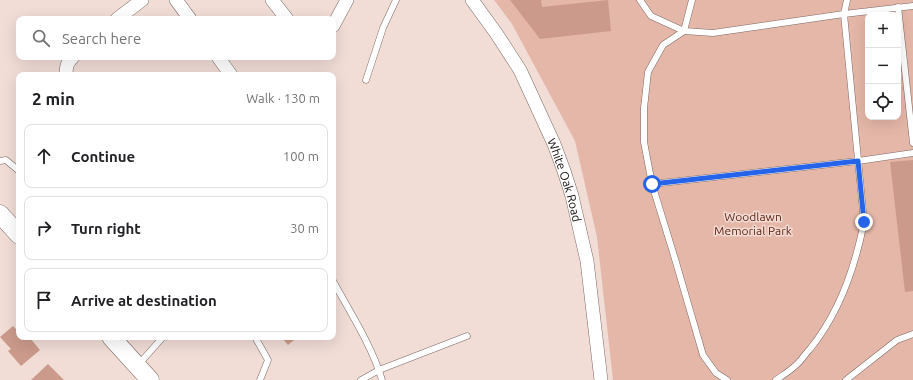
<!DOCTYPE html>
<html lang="en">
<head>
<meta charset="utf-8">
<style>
  :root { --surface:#fff; --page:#f6f6f6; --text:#202124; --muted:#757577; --line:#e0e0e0 }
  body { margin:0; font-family:Ubuntu,sans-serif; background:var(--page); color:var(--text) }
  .controls { position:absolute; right:12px; top:12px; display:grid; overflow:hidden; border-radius:8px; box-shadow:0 4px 16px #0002 }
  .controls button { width:36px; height:36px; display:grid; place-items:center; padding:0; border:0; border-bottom:1px solid var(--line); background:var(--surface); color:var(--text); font:20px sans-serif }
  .stop { position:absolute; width:12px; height:12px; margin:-9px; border:3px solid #2563eb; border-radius:50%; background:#fff }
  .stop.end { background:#2563eb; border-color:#fff; box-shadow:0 1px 4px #0008 }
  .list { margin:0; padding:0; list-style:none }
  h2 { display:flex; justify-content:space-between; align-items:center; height:52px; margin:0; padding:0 16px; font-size:17px }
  h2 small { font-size:13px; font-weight:400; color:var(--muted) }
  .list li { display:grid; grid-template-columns:26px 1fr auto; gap:12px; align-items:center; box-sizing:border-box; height:64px; margin:0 8px 8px; padding:0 8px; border:1px solid var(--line); border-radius:8px }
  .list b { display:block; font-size:15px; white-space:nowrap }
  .list em { font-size:13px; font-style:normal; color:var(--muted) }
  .icon { flex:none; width:22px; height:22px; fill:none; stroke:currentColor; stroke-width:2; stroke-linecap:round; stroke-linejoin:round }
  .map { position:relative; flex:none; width:913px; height:380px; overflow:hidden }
  .search { position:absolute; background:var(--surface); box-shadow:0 4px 16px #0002; left:16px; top:16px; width:320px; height:44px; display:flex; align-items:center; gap:10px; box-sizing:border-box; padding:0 14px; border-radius:8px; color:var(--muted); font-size:15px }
  .panel { position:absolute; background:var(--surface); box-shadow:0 4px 16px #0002; left:16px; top:72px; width:320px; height:268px; border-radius:8px }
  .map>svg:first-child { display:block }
</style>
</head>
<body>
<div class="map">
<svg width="913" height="380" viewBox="0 0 913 380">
  <rect width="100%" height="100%" fill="#f1dcd6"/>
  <path fill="#e5b7a8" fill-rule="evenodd" d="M 494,0 L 913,0 L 913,380 L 613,380 L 597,237 L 575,141 L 512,24 ZM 868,15 L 898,15 L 898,117 L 868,117 Z"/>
  <g fill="#cb9a8b">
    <polygon points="510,0 541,0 542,7 608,0 611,31 540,39"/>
    <polygon points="913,160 913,291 905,292 890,162"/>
    <polygon points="13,326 19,332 19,337 29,337 40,350 21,366 8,351 11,349 0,337"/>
    <polygon points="281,337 298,337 288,345"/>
    <polygon points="48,364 64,380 31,380"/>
  </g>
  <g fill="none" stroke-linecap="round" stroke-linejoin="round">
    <defs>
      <g id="service">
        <polyline points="640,0 651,16 684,31 713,33 844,14 913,6"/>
        <polyline points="692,0 684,31 663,45 648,72 644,108 644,142 652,184 675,259 703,355 716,373 727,380"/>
        <polyline points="898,7 913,143"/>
        <polyline points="366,80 383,28 396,0"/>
        <polyline points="0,161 6,160 19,171"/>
        <polyline points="652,184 858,161 913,153"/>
        <path d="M 333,281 C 349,310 373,348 382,380"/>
        <polyline points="255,337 268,360 260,380"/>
        <polyline points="139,364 163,337"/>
        <polyline points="361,380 379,370 467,336"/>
        <path d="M 776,380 C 783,375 790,371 796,365 C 801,361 805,354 810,349 C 840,312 855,268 864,222 L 844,14 L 847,0"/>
        <polyline points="846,380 897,340 913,334"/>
      </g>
      <g id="minor">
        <polyline points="176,0 190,19"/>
        <polyline points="272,0 287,19"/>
        <path id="s1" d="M 472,0 L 496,33 L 520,70 L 554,144 L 564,171 L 572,196 L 587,261 L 601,380"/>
        <polyline points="117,19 142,0"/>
        <polyline points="333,26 347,0"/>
        <polyline points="218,57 231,75"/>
        <path d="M 66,75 C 66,67 67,62 73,57"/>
      </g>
      <g id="secondary">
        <polyline points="0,214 19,235"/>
        <polyline points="111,337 150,380"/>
      </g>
    </defs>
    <use href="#service" stroke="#7c6964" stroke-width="7"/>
    <use href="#minor" stroke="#7c6964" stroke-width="14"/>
    <use href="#secondary" stroke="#7c6964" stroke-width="19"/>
    <use href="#service" stroke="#fff" stroke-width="6"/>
    <use href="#minor" stroke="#fff" stroke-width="13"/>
    <use href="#secondary" stroke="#fff" stroke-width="18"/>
  </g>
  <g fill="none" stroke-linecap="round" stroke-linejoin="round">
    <polyline stroke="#2563eb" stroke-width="5" points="652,184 858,161 864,222"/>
  </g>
  <g text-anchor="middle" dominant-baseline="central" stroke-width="3" stroke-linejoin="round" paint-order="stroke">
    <g font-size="12" fill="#120c0a" stroke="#f1dcd6">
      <text stroke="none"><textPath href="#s1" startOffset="204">White Oak Road</textPath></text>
    </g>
    <g font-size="12" fill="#612411" stroke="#f1dcd6">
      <text x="753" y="216">Woodlawn<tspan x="753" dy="14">Memorial Park</tspan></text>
    </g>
  </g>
</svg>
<div class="controls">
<button>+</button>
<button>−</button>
<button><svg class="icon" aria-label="locate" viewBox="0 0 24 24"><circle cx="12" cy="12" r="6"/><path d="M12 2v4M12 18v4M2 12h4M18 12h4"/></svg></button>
</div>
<div class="stop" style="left:652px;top:184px"></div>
<div class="stop end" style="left:864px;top:222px"></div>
<div class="search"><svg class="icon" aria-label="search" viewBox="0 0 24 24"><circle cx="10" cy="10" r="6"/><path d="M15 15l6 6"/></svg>Search here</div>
<section class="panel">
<h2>2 min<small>Walk · 130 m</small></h2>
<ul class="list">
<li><svg class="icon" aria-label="ahead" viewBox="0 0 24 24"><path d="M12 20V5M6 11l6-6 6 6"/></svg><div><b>Continue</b></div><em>100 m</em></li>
<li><svg class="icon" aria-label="right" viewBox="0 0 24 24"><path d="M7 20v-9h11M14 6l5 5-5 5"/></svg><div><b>Turn right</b></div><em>30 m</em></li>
<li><svg class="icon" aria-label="arrive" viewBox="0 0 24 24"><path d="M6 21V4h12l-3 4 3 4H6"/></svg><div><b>Arrive at destination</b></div></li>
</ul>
</section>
</div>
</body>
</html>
